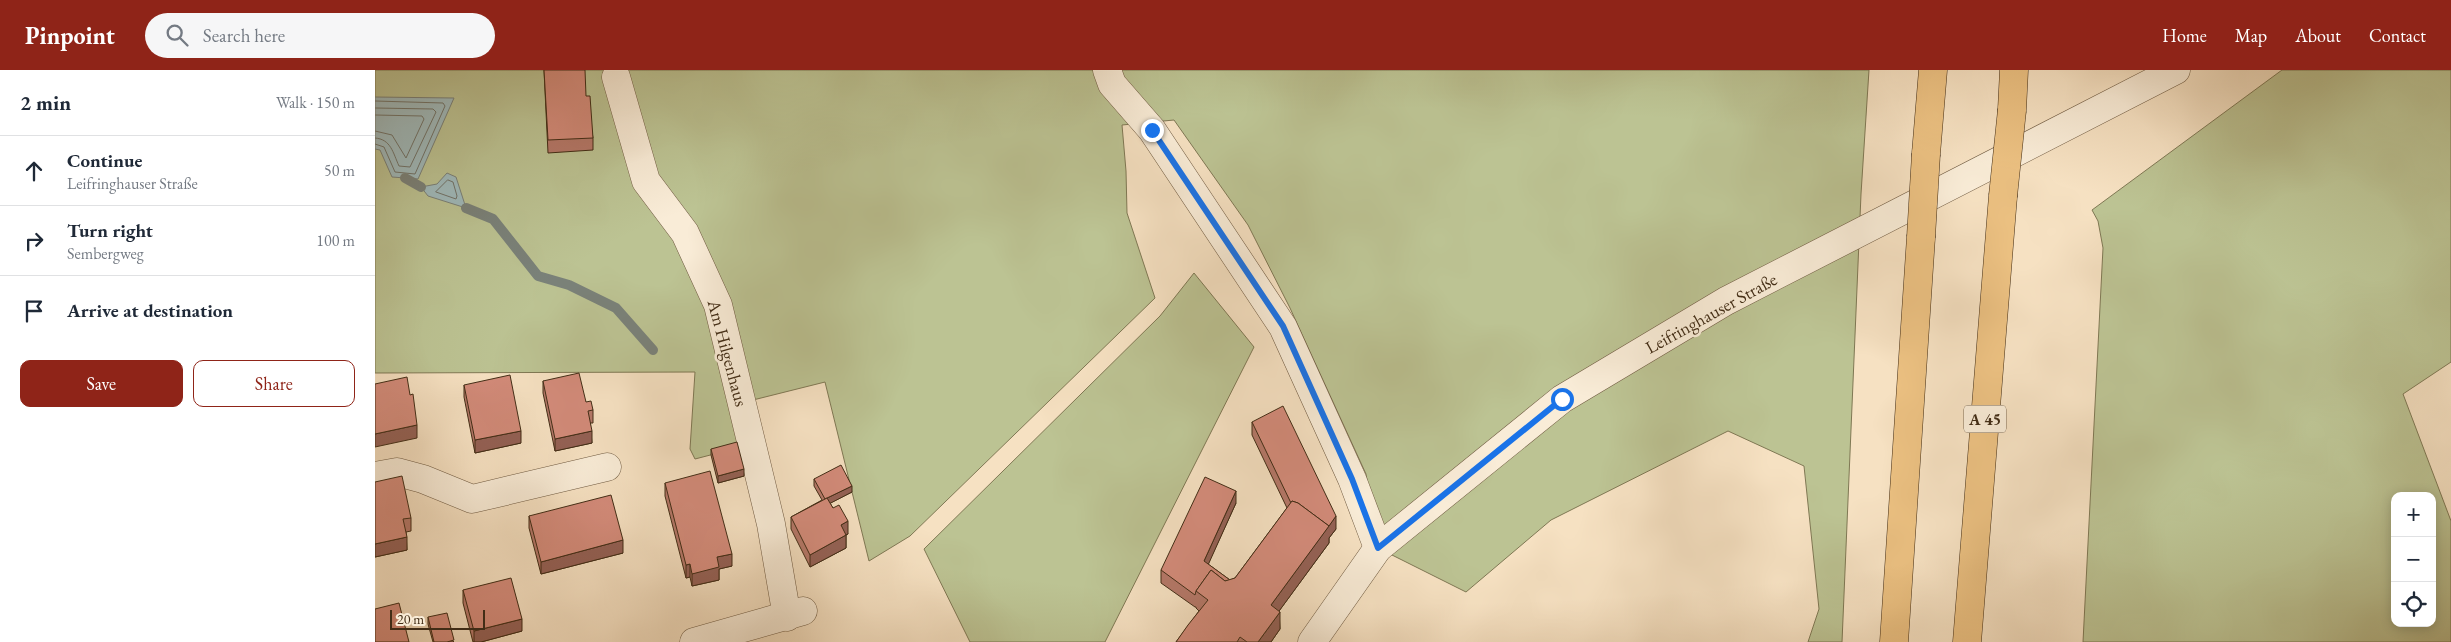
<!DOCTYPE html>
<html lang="en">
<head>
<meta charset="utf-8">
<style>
  :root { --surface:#fff; --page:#f6f6f7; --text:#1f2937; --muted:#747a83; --line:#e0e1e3; --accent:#8f2418 }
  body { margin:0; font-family:"EB Garamond",serif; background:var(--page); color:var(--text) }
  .controls { position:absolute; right:15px; bottom:15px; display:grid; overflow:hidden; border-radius:10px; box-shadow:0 2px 12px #0003 }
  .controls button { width:45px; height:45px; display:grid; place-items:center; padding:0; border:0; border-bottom:1px solid var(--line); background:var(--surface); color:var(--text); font:25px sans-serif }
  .scale { position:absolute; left:15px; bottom:12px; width:95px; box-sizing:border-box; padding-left:5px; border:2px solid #422d16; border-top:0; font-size:14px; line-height:18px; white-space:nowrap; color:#422d16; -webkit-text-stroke:4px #f9ecd7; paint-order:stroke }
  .stop { position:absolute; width:15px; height:15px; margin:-11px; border:4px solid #1a73e8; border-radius:50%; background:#fff }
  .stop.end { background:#1a73e8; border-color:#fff; box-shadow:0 1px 5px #0008 }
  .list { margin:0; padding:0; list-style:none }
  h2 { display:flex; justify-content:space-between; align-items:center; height:65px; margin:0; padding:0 20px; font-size:21px }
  h2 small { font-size:16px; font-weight:400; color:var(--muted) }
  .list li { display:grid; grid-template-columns:32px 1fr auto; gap:15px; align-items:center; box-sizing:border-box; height:70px; padding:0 20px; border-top:1px solid var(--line) }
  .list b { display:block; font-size:19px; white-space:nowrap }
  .list p { margin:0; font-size:16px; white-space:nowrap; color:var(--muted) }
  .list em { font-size:16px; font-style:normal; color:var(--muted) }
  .actions { display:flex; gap:10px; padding:15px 20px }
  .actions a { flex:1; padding:11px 0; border:1px solid var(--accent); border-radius:10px; text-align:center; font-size:18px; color:var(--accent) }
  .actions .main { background:var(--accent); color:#fff }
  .icon { flex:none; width:28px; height:28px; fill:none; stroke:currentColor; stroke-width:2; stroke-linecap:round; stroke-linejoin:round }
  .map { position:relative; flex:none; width:2076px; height:572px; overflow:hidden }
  header { display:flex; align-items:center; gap:30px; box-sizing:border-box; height:70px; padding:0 25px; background:var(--accent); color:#fff }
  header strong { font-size:24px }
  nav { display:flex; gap:28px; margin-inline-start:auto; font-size:18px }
  .search { width:350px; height:45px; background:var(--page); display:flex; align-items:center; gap:12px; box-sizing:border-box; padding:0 18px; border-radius:28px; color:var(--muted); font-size:19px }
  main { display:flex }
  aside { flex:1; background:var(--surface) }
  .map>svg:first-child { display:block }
</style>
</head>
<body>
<header>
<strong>Pinpoint</strong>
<div class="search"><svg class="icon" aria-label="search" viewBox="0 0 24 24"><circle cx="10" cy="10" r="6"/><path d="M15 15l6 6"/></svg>Search here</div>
<nav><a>Home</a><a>Map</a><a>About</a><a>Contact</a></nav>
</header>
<main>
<aside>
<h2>2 min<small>Walk · 150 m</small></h2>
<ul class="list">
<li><svg class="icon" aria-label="ahead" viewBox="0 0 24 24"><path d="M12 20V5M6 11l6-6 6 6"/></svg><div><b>Continue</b><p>Leifringhauser Straße</p></div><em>50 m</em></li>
<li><svg class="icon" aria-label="right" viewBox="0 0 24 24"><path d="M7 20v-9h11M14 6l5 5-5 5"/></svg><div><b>Turn right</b><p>Sembergweg</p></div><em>100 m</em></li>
<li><svg class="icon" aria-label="arrive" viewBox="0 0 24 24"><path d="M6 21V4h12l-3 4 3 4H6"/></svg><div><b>Arrive at destination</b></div></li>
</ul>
<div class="actions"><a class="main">Save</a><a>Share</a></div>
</aside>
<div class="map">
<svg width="2076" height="572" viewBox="0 0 2076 572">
  <rect width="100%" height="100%" fill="#f6e1c2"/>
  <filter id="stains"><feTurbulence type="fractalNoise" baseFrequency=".004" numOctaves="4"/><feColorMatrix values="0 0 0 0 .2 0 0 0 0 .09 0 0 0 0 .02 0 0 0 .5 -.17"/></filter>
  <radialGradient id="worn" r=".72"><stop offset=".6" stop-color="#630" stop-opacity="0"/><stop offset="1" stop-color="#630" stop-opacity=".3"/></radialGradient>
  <g fill="#bcc393" stroke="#7f7854" fill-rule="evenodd">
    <polygon points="0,0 1494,0 1486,124 1467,572 1433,572 1444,539 1429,396 1353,361 1176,450 1091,522 1003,478 991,404 915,238 873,155 799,50 747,55 751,101 752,143 780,228 535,466 494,491 450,312 374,331 370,376 320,389 315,379 320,302 0,303"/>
    <path d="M 1907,0 L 2076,0 L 2076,292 L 2028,324 L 2076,451 L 2076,572 L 1708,572 L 1728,178 L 1723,151 L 1717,140 ZM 2020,426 L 2057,426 L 2057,553 L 2020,553 Z"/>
    <polygon points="819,203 879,277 730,572 595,572 549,479 785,246"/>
  </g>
  <g fill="#a0bbbd" stroke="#7a827a">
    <polygon points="0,27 79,28 43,109 17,107 5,80 0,79"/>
    <polygon points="72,103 81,107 91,138 53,126 46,117 62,114"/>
  </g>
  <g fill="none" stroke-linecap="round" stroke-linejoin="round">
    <g stroke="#71746a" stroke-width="1">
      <polyline points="0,31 68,33 70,36 40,104 20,102 9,77 0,74"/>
      <path d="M 0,38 L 58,39 L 61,42 L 35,97 L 24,96 C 18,83 16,69 0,68"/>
      <polyline points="0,45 47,46 49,49 31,88 17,65 0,61"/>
      <polygon points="73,110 78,112 82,126 81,129 61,122"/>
    </g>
    <g stroke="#7a827a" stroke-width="10">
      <polyline points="30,108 46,117"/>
      <polyline points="91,138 118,149 163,206 194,215 241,238 278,280"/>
    </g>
    <defs>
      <g id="minor">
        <polyline points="732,0 737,14 777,60 908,257 977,409 1003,478"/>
        <polyline points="241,7 271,111 310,163 343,235 396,454 412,547"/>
        <polyline points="0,406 22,402 48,409 97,429 232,397"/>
        <polyline points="319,572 428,541"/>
        <polyline points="937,572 1003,478 1187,329 1351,231 1801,0"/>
      </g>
      <g id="highway">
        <polyline points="1637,40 1639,0"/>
        <polyline points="1551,84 1558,0"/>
        <polyline points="1519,572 1546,167"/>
        <polyline points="1592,572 1628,126"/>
      </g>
    </defs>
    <use href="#minor" stroke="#6f5a41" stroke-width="29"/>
    <use href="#highway" stroke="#422d16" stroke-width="29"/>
    <use href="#minor" stroke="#f9ecd7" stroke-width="28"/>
    <use href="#highway" stroke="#ebc081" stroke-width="28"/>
    <defs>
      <g id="highway-bridge">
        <polyline points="1628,126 1637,40"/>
        <polyline points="1546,167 1551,84"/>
      </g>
    </defs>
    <use href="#highway-bridge" stroke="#422d16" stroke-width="29" stroke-linecap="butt"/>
    <use href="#highway-bridge" stroke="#ebc081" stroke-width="28"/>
  </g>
  <g fill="#b57869" stroke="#422d16">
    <polygon points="169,0 211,26 218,68 218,80 173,83"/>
    <polygon points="168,311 211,332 218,340 218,353 215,353 217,373 180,381 168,323"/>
    <polygon points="89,315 146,373 100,383 89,327"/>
    <polygon points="877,352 961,459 954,468 954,473 904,541 905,559 896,572 801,572 824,541 821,538 821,537 820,537 786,513 786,500 861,433 833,494 855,510 860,508 912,438 877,365"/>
    <polygon points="336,379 369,406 343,413 336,385"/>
    <polygon points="439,409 477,422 455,433 473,464 471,465 471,478 435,497 416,459 416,447 447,430 439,416"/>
    <polygon points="0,412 36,448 36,461 31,462 32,480 0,487"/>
    <polygon points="290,413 357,496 344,499 344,510 317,516 315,507 311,508 290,426"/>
    <polygon points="154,446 248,483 166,504 154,458"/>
    <polygon points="88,520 147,561 106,572 98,572 88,533"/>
    <polygon points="53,547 79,572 58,572 53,554"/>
  </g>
  <g fill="#946155" stroke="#422d16">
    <polygon points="42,355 42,368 0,377 0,364"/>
    <polygon points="146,361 146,373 100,383 100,370"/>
    <polygon points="217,361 217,373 180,381 180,369"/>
    <polygon points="369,399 369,406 343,413 343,406"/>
    <polygon points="477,416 477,422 450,436 450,429"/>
    <polygon points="861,421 861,433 829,504 829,491"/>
    <polygon points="961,446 961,459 954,468 954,473 896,552 896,535"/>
    <polygon points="473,451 473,464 466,467 466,455"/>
    <polygon points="471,465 471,478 435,497 435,485"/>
    <polygon points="32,467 32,480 0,487 0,474"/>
    <polygon points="248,470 248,483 166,504 166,492"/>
    <polygon points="357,484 357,496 344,499 344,510 317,516 317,504 342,487"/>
    <polygon points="315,494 315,507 311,508 311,495"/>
    <polygon points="905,542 905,559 896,572 883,572"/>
    <polygon points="147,549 147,561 106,572 99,572 99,561"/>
  </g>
  <g fill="#d38b7a" stroke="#422d16">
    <polygon points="169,0 210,0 211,26 215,26 218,68 173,70"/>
    <polygon points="204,303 211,332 216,331 218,340 213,341 217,361 180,369 168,311"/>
    <polygon points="135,305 146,361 100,370 89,315"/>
    <polygon points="32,307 35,325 38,324 42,355 0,364 0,314"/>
    <polygon points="908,336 961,446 954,456 923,433 917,431 916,433 877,352"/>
    <polygon points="362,372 369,399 343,406 336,379"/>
    <polygon points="466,395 477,416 450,429 439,409"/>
    <polygon points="335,401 357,484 342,487 344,497 317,504 315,494 311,495 290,413"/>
    <polygon points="27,406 36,448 28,449 32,467 0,474 0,412"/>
    <polygon points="830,407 861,421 829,491 855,510 850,511 836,500 821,521 820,525 786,500"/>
    <polygon points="236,425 248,470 166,492 154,446"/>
    <polygon points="452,428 458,438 464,435 473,451 466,455 471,465 435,485 416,447"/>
    <polygon points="917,431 923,433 954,456 896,535 905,542 883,572 872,572 865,567 862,572 801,572 813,555 833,530 821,521 836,500 850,511 860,508"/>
    <polygon points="136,508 147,549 99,561 88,520"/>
    <polygon points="24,533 34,572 0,572 0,539"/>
    <polygon points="72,543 79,570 72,572 59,572 53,547"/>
  </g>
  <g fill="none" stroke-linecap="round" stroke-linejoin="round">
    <polyline stroke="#1a73e8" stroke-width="6" points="777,60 908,256 977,409 1003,478 1187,329"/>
  </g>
  <g text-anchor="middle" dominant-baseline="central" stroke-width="5" stroke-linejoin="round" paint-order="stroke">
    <rect fill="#f9ecd7" stroke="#796650" stroke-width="1" x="1589" y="335.5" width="42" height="27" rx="4"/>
    <g font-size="16" font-weight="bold" fill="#422d16">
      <text x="1610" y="349">A 45</text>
    </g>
    <g font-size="18" fill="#422d16" stroke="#f9ecd7">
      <text transform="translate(1336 243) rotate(-29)">Leifringhauser Straße</text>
      <text transform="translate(353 283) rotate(75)">Am Hilgenhaus</text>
    </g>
  </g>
  <rect width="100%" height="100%" filter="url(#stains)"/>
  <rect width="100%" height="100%" fill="url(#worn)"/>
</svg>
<div class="controls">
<button>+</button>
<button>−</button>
<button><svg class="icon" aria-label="locate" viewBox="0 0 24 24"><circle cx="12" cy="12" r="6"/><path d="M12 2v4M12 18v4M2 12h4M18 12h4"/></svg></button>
</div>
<div class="scale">20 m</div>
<div class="stop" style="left:1187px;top:329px"></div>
<div class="stop end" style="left:777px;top:60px"></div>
</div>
</main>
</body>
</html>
